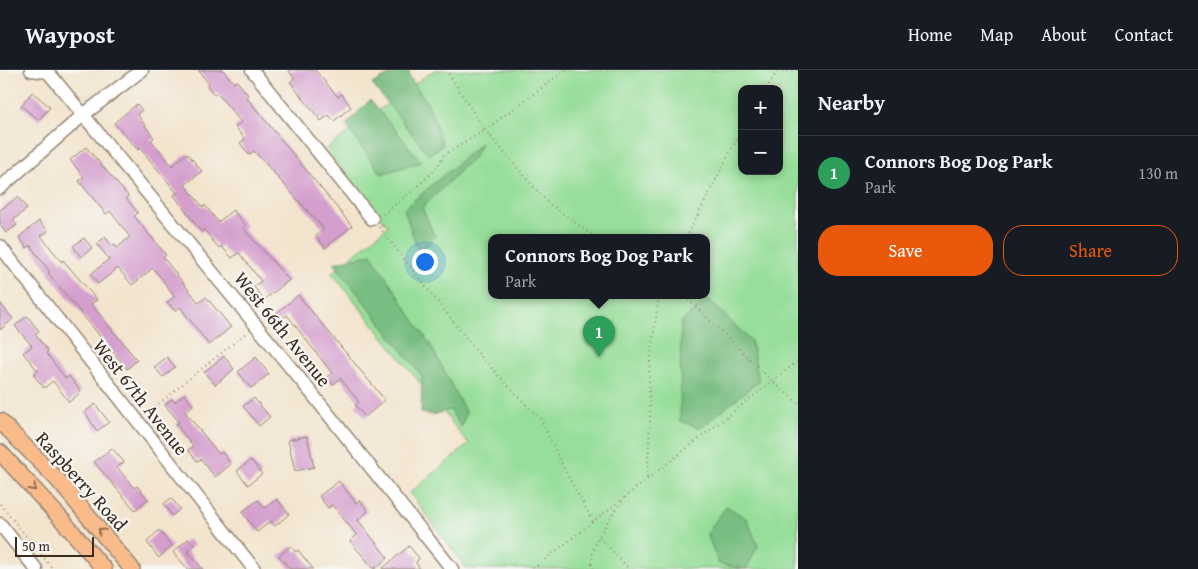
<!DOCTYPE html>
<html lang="en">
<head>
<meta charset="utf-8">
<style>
  :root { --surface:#171b24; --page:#242831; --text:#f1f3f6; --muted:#9ea1a6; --line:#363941; --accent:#ea580c }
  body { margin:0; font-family:"Gentium Book Plus",serif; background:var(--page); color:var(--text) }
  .controls { position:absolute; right:15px; top:15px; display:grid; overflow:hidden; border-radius:10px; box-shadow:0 2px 8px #0003 }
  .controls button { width:45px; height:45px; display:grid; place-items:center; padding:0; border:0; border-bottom:1px solid var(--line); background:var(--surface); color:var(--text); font:25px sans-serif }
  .scale { position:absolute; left:15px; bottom:12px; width:79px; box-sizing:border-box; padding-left:5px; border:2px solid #3b2a1e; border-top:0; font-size:14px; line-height:18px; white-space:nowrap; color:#3b2a1e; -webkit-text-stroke:4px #f6f6f2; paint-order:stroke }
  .you { position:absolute; left:424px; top:191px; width:18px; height:18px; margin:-12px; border:4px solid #fff; border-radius:50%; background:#1a73e8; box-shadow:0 0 0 8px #1a73e833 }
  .badge { display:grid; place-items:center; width:32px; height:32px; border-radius:50%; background:var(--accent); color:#fff; font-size:16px; font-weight:700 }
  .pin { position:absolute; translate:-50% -41px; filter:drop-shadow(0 1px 2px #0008) }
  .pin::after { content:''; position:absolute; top:26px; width:18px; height:15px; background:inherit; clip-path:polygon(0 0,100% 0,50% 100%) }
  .popup { position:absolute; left:488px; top:164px; width:222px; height:65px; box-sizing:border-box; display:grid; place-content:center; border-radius:10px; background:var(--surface); filter:drop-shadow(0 1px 4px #0005); font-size:16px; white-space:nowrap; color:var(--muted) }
  .popup b { font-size:19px; color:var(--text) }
  .popup::after { content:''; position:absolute; left:50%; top:100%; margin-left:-10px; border:10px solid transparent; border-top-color:var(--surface) }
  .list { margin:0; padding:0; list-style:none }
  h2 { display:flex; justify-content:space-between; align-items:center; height:65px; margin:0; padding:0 20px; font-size:21px }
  h2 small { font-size:16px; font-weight:400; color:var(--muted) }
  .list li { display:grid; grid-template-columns:32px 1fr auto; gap:15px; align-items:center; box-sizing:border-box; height:75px; padding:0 20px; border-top:1px solid var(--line) }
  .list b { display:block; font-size:19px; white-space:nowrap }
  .list p { margin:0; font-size:16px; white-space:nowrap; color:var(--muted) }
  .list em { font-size:16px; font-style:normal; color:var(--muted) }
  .actions { display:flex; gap:10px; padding:15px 20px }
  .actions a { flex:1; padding:11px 0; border:1px solid var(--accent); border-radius:20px; text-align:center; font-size:18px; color:var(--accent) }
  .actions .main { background:var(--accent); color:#fff }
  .map { position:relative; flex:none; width:798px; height:499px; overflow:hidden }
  header { display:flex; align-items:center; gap:30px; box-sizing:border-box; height:70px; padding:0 25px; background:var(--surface); border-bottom:1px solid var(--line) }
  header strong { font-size:24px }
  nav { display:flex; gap:28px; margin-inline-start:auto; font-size:18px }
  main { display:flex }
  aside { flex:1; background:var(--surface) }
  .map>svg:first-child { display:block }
</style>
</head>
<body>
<header>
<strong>Waypost</strong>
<nav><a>Home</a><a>Map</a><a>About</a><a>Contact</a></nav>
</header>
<main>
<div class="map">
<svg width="798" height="499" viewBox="0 0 798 499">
  <rect width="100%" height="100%" fill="#f6f6f2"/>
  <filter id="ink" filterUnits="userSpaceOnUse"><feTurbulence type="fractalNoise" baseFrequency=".02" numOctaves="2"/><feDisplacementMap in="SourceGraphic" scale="10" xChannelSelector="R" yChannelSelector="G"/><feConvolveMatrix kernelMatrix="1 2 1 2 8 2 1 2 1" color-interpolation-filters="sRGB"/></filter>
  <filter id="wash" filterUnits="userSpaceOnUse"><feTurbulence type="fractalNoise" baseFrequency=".0096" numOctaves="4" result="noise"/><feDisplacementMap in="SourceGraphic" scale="20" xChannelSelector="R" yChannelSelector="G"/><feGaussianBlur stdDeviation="1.12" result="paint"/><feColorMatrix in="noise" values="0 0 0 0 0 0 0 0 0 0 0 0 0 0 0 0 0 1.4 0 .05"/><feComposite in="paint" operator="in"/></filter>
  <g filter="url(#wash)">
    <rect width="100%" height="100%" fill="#f3e4cd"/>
    <path fill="#96de99" stroke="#68845c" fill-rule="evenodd" d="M 434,0 L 798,0 L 798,499 L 467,499 L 410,423 L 469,374 L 332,203 L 388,156 L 326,79 ZM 742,19 L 779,19 L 779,101 L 742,101 ZM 492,168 L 706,168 L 706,226 L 492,226 Z"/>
    <g fill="#78bd81" stroke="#5a7450">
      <polygon points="398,0 409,0 409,6 429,36 443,75 429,85 372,14"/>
      <polygon points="370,30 422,92 381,104 346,55"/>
      <polygon points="481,73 474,87 422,138 435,167 419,184 404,139"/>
      <polygon points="371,184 431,276 466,343 461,357 450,340 433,345 421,343 422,306 334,193"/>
      <polygon points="708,229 751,271 759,311 700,358 680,351 681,252"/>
      <polygon points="726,436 747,449 758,476 746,499 719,494 707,464"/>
    </g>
    <g id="blocks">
      <g fill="#d49ecd">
        <polygon points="198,0 223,0 234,13 237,11 248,25 246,27 352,156 325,178 316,166 324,159 254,81 249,85 240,73 245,69 235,57 241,52 217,23 214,25 207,16 209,14"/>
        <polygon points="288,0 315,0 338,27 342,24 351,37 334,51 329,45 321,51 290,12 294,8"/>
        <polygon points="32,22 50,37 39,50 21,36"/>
        <polygon points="137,34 142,40 137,44 154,68 151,70 172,96 187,83 202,101 185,115 203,137 205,135 218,152 233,140 246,156 243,158 289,210 264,230 254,217 261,211 239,183 232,188 221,176 219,178 204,160 201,162 174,125 177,123 140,78 138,80 114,53"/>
        <polygon points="86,77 128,126 126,128 138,143 134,146 166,185 163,187 177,205 199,233 206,227 231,257 209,275 180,237 175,241 167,232 175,226 153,198 132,215 118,198 98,214 91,204 109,189 97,174 105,167 112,176 114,174 117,178 130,167 110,141 106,144 79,111 84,107 70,90"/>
        <polygon points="18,127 27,139 13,150 17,155 6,163 0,155 0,140"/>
        <polygon points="39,151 48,161 41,166 62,192 63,190 97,230 91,234 137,290 127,299 48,203 50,202 30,175 27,178 19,167"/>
        <polygon points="84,168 92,178 81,187 73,176"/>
        <polygon points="298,225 385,330 365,347 355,335 359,332 340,308 333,315 327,307 332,303 287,245 274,256 269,250"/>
        <polygon points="0,233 13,249 0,260"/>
        <polygon points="27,246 39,261 35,264 48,281 46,283 66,309 69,306 81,322 69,332 53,311 44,318 33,304 38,301 23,283 32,276 15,256"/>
        <polygon points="224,286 234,299 215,315 204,302"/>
        <polygon points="167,287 175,297 163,307 154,297"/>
        <polygon points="256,287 269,304 251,318 238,302"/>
        <polygon points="184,324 193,335 185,342 219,384 222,382 231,394 215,407 201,389 197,391 188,380 193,376 176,354 179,352 165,335 172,329 175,332"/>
        <polygon points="254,328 270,347 259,356 243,336"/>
        <polygon points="95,334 109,352 97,361 85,342"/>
        <polygon points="307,366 314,397 295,401 288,370"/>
        <polygon points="112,378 124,392 117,397 134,418 137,416 148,429 135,440 94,392"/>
        <polygon points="251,390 262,404 248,415 237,401"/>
        <polygon points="339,411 356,433 360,430 368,441 358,450 388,488 374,499 350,471 357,465 332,435 328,438 319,426"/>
        <polygon points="171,428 180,439 172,446 164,434"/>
        <polygon points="277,429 289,444 275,456 271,451 257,462 242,442 258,430 265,438"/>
        <polygon points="159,460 172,476 159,488 147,472"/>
        <polygon points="188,469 194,475 187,481 203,499 188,499 173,482"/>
        <polygon points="291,476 296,482 298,480 313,499 290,499 279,486"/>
        <polygon points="409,476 419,488 416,493 420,499 382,499"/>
      </g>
    </g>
  </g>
  <g filter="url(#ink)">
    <use href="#blocks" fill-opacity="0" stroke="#978776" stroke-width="1"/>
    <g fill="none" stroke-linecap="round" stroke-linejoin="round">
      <defs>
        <g id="minor">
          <polyline points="31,0 48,2 309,320 452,499"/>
          <polyline points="252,0 372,149"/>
          <polyline points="0,118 83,45 142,0"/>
          <polyline points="0,176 254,499"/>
          <polyline points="0,454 36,499"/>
        </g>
        <g id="major">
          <polyline points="0,351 57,409 132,499"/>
          <polyline points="0,382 63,451 104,499"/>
        </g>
      </defs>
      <use href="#minor" stroke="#978776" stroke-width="15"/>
      <use href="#major" stroke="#978776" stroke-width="18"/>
      <g stroke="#978776" stroke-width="2" stroke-dasharray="1 4" stroke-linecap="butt">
        <polyline points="566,0 485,60 547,132 596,168"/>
        <polyline points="766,19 777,2 798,0"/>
        <polyline points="383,144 410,123 435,100 444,85 485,60 446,0"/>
        <polyline points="379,157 482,288 541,350 567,405 593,451"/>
        <polyline points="686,168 742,59"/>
        <polyline points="685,226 771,310 798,333"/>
        <polyline points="147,343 246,263"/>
        <polyline points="647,407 650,356 649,299 659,226"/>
        <polyline points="0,434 53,499"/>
        <polyline points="599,467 629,499"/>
        <polyline points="533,499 798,291"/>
        <path d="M 593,499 C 587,474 612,447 625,427"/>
      </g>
      <use href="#minor" stroke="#fff" stroke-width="12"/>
      <use href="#major" stroke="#fabb8b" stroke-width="15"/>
    </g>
    <defs><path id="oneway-chevron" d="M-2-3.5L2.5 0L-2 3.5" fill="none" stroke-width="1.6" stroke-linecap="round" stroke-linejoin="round" transform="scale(1.25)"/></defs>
    <g stroke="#916b4f">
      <use href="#oneway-chevron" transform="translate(33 418) rotate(48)"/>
      <use href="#oneway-chevron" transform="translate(101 461) rotate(-130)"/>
    </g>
  </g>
  <g text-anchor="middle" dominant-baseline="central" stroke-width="4.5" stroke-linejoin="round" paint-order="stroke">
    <g font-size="19" fill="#3b2a1e" stroke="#f6f6f2">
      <text transform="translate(283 259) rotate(51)">West 66th Avenue</text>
      <text transform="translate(141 327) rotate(52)">West 67th Avenue</text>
      <text transform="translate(82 411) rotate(48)">Raspberry Road</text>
    </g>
  </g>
</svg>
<div class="controls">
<button>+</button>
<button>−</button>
</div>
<div class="scale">50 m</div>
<div class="you"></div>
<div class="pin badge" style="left:599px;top:287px;background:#2e9e5b">1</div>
<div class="popup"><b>Connors Bog Dog Park</b>Park</div>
</div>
<aside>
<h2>Nearby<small></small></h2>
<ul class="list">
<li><span class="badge" style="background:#2e9e5b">1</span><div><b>Connors Bog Dog Park</b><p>Park</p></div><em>130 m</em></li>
</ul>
<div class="actions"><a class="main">Save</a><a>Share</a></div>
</aside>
</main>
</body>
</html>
